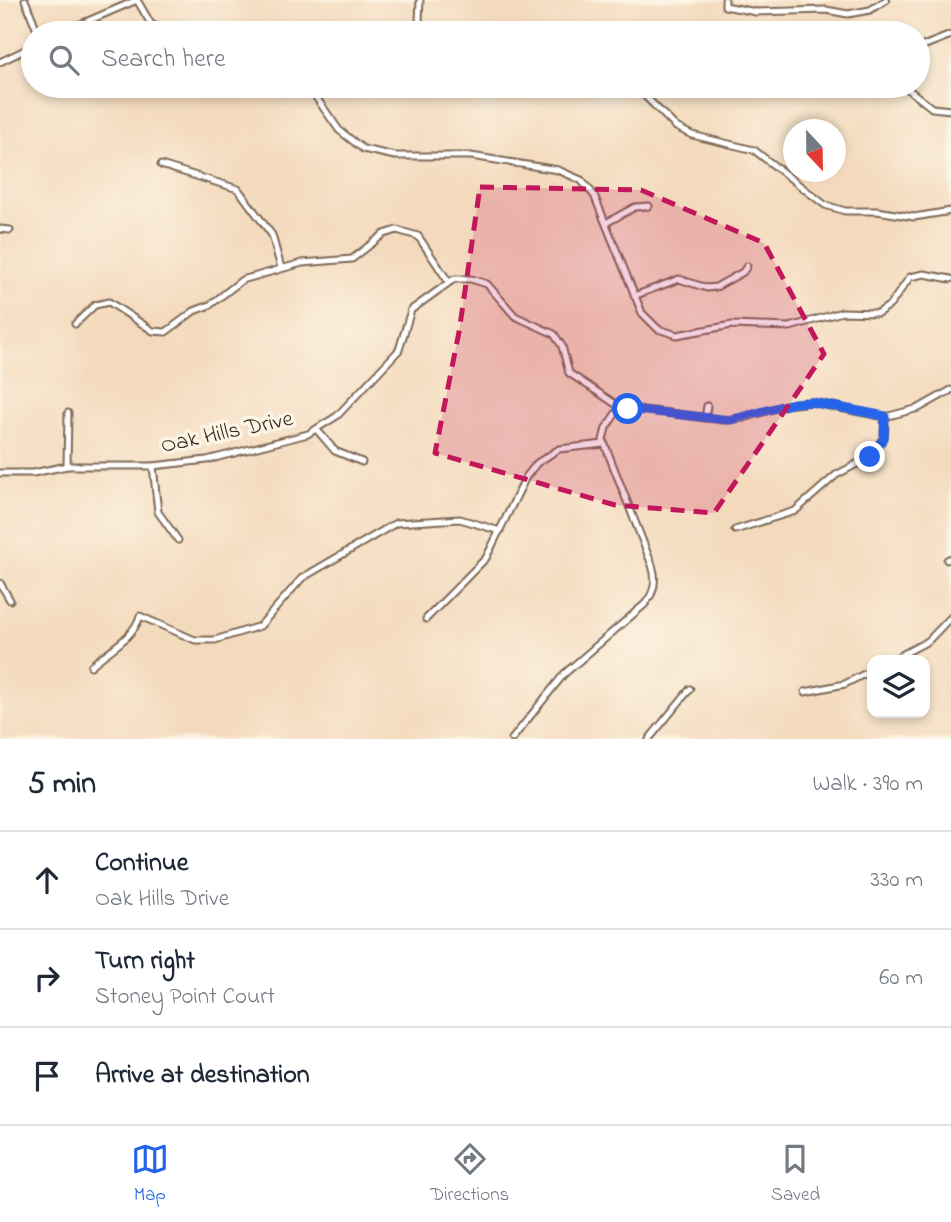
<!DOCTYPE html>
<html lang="en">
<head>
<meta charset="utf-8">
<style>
  :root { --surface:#fff; --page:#f2f2f3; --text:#1f2937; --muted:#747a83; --line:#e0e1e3; --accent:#2563eb }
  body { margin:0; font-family:"Indie Flower",sans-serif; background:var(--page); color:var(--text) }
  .controls { position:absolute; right:21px; bottom:21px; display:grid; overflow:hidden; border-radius:14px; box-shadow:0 4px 10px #0003 }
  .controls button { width:63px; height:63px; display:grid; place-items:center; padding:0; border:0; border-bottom:2px solid var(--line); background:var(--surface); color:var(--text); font:35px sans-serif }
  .compass { position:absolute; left:783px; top:119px; width:63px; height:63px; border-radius:50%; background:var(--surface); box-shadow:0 4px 10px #0003; rotate:158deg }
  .stop { position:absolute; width:21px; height:21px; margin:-16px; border:5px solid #2563eb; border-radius:50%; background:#fff }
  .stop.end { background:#2563eb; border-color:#fff; box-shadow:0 2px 7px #0008 }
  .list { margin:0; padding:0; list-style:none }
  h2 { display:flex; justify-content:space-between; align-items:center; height:91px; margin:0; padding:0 28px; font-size:30px }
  h2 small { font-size:23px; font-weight:400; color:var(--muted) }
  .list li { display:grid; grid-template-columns:46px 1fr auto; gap:21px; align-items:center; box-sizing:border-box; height:98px; padding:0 28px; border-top:2px solid var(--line) }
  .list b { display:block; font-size:26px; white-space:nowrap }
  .list p { margin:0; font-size:23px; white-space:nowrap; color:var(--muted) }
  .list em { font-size:23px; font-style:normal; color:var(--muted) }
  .icon { flex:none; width:38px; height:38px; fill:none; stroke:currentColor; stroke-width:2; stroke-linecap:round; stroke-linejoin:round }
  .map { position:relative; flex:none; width:951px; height:739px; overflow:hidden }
  .search { position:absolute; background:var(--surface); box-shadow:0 4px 10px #0003; left:21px; right:21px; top:21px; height:77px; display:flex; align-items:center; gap:18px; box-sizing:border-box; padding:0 24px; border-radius:38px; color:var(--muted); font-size:26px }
  .sheet { height:385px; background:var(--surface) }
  nav { display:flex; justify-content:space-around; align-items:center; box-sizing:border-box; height:98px; border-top:2px solid var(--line); background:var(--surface); font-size:19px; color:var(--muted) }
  nav a { display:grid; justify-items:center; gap:4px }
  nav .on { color:var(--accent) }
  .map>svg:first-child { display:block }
</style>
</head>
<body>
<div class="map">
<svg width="951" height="739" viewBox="0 0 951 739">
  <rect width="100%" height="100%" fill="#fcf5e5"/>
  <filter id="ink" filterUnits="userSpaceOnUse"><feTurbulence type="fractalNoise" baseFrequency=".0143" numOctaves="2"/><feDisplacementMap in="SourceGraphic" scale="14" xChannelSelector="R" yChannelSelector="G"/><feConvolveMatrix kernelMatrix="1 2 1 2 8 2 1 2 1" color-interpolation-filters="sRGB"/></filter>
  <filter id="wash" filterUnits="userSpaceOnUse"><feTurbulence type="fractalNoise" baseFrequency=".00686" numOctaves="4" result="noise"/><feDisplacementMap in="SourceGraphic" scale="28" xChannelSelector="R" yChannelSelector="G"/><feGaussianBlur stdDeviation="1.57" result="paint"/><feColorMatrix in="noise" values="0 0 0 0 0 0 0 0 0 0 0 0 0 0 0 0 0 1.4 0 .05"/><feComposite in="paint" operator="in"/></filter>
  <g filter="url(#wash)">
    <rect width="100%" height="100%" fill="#f4dabd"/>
  </g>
  <g filter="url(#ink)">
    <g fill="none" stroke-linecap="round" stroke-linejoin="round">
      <defs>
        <g id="minor">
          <polyline points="25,0 38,33"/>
          <polyline points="420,0 419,20 425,33"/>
          <polyline points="725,0 725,6 756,12 826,10 848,14 870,10 886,0"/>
          <polyline points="60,33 137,0 151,24 169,33"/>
          <polyline points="918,48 951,35"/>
          <polyline points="0,62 33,46"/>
          <polyline points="308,86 339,130 363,149 395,156 471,156 558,170 581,180 594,195 642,313 658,329 677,335 732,325 790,327 842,312 878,313 890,305 910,277 924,274 951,279"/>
          <polyline points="635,86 676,127 692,135 754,150 825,205 845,211 877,211 914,217 951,211"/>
          <polyline points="904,86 932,108 951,110"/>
          <polyline points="161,165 238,189 272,235 281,268"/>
          <polyline points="606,223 635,207 649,206"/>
          <polyline points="0,229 10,230"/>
          <polyline points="634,296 679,279 707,288 716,287 743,272 747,266"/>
          <polyline points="75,324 95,305 109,302 153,331 166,332 194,311 210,305 242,280 302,263 352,259 384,234 397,230 418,236 448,281"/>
          <polyline points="705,418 707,406"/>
          <polyline points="317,430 335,451 362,462"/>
          <polyline points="67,466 68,413"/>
          <polyline points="153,466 158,512 178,540"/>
          <polyline points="0,473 33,473 67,466 153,466 207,460 308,434 337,416 399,350 411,310 454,279 471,279 487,284 515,316 554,334 562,346 569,373 620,407 724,420 744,418 786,405 811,402 885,417 919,408 951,390"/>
          <polyline points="735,530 795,511 836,475 870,457 884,437 885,417"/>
          <polyline points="947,560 951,558"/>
          <polyline points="0,583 10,600"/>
          <polyline points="426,619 486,558 526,477 537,463 559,449 604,444"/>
          <polyline points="892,660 928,641 951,617"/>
          <path d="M 91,666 C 108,650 133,639 140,616 L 195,640 L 215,640 L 260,626 L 302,578 L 396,523 L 460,519 L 500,531"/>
          <polyline points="805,692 845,684 872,670"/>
          <path d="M 512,739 L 564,674 L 645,604 C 655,592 657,580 652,565 L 603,440 L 606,428 L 620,407"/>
          <polyline points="649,739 690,689"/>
        </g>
      </defs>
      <use href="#minor" stroke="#7c6856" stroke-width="9"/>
      <use href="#minor" stroke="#fff" stroke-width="5"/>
    </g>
  </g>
  <g fill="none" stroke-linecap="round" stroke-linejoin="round" filter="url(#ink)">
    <polyline stroke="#2563eb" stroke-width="9" points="628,409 730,420 794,403 811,402 885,416 884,438 870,457"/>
  </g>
  <path fill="#c2185b" fill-opacity="0.2" stroke="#c2185b" stroke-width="5" stroke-dasharray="14 9" stroke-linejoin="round" d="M 480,187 L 641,190 L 764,243 L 824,354 L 714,513 L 615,505 L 435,453 L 459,332 Z"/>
  <g text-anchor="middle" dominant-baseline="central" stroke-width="7" stroke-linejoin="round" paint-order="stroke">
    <g font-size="23" fill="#3b2a1e" stroke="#fcf5e5">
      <text transform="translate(227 433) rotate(-12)">Oak Hills Drive</text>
    </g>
  </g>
</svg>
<div class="controls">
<button><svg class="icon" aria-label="layers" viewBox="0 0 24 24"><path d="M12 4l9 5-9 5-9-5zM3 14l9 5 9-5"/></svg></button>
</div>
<svg class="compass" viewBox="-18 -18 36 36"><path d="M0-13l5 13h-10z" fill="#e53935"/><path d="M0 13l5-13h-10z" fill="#747a83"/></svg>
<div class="stop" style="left:628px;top:409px"></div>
<div class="stop end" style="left:870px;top:457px"></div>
<div class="search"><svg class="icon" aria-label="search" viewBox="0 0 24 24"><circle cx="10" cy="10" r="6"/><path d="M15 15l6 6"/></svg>Search here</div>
</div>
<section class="sheet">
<h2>5 min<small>Walk · 390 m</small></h2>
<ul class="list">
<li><svg class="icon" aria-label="ahead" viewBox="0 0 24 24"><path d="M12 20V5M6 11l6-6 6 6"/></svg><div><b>Continue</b><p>Oak Hills Drive</p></div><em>330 m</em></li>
<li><svg class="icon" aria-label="right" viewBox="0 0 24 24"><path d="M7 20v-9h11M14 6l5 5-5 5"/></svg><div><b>Turn right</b><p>Stoney Point Court</p></div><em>60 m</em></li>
<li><svg class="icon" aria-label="arrive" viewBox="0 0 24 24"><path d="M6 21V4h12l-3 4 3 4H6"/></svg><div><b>Arrive at destination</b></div></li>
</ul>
</section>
<nav>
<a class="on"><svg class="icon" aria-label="map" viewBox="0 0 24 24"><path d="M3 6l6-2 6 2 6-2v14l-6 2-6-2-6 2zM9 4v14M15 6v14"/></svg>Map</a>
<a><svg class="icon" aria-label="directions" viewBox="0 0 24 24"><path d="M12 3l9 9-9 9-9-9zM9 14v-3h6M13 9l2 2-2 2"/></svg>Directions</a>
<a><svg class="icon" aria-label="saved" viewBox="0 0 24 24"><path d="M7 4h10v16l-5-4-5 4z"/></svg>Saved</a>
</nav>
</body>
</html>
